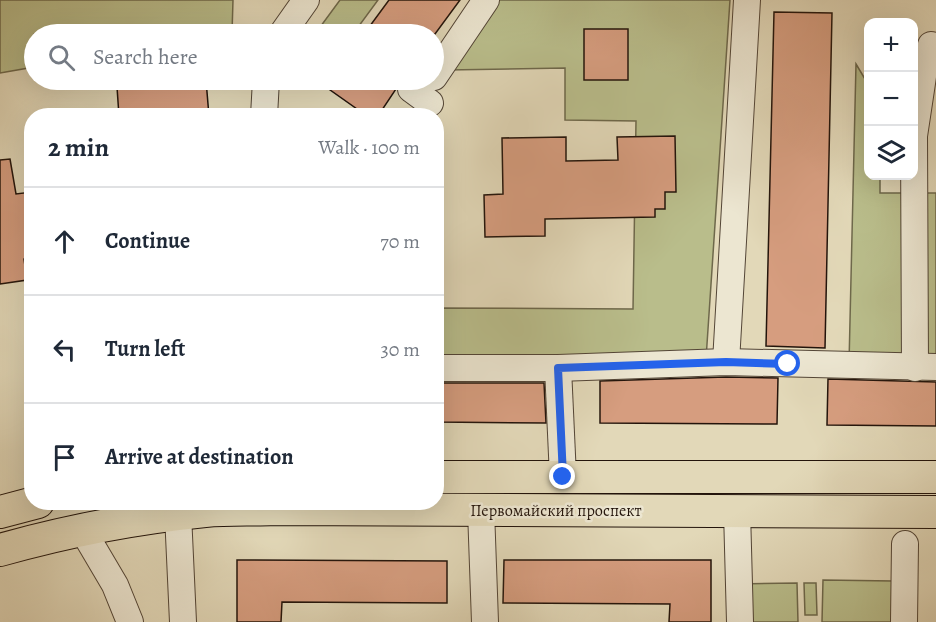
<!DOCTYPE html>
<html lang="en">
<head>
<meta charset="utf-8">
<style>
  :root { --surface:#fff; --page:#f2f2f3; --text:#1f2937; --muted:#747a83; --line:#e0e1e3 }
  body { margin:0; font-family:Alegreya,serif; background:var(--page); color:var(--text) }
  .controls { position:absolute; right:18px; top:18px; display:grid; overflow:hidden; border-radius:12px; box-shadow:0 6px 24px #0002 }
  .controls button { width:54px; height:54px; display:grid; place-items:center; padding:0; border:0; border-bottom:2px solid var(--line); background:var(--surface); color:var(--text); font:30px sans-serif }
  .stop { position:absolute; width:18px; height:18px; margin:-14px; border:4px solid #2563eb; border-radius:50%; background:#fff }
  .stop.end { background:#2563eb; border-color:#fff; box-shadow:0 2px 6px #0008 }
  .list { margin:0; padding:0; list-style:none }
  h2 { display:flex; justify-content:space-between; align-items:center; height:78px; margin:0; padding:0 24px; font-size:26px }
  h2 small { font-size:20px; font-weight:400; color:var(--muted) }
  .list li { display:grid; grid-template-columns:39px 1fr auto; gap:18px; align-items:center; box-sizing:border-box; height:108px; padding:0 24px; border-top:2px solid var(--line) }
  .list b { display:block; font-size:22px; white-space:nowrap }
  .list em { font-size:20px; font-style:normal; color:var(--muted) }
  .icon { flex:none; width:33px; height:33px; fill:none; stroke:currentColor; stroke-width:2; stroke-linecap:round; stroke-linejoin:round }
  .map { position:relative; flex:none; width:936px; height:622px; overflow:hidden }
  .search { position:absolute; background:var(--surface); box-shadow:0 6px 24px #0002; left:24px; top:24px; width:420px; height:66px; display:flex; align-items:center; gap:15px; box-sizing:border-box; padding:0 21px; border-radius:33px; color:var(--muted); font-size:22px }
  .panel { position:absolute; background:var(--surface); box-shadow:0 6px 24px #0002; left:24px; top:108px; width:420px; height:402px; border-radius:24px }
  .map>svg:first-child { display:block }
</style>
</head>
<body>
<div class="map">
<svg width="936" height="622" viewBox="0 0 936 622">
  <rect width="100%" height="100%" fill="#e2d8b8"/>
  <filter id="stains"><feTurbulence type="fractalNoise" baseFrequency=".00333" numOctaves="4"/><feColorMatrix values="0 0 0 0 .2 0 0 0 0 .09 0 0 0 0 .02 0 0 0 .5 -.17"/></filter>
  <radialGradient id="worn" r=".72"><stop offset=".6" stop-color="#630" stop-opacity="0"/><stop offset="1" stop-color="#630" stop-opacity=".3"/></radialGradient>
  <g fill="#b9bd8b" stroke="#6e684b" stroke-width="1.5">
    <polygon points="0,0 233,0 232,33 34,34 34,67 0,73"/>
    <polygon points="340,0 378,0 353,34 315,34"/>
    <polygon points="495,0 730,0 706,359 437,357 437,308 633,309 636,121 565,120 565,68 447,70"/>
    <polygon points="856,64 868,84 868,176 880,176 880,193 936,193 936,363 849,364"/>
    <polygon points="823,580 893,581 893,622 822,622"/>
    <polygon points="797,583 798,622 737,622 737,584"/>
    <polygon points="804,583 816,583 817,615 805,615"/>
  </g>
  <g fill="#d69d7f" stroke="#23140b" stroke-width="1.5">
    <polygon points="389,0 460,0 435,34 364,34"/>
    <polygon points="774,12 832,13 825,348 766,346"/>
    <rect x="584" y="29" width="44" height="51"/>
    <polygon points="206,80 209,116 119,116 117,87"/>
    <polygon points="316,80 400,80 396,89 378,116 367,116"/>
    <polygon points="675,136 676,192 665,192 665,209 655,209 655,217 545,219 545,236 485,237 484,195 503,194 502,138 566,137 566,161 618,160 617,137"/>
    <polygon points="10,159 16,194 32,192 32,257 24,259 27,280 0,284 0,160"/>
    <polygon points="726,377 778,378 777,424 600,423 600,381"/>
    <polygon points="828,379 936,382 936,426 827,425"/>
    <polygon points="436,383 544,383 546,423 436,422"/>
    <polygon points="237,560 447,561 447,603 282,602 281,622 237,622"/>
    <polygon points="504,560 711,560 711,622 669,622 670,604 503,603"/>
  </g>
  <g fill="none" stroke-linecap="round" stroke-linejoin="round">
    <defs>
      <g id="minor">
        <polyline points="282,34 306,0"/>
        <polyline points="434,77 486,0"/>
        <polyline points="411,89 430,103"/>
        <polyline points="264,116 266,80"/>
        <polyline points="726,362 747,0"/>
        <polyline points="436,368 558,368 726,362 936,367"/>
        <polyline points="558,368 563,477"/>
        <polyline points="915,368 914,136 925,63 931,45 936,46"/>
        <polyline points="481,510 485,622"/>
        <polyline points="737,511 740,622"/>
        <polyline points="178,514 183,622"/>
        <polyline points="82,529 115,585 130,622"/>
        <polyline points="904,622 905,544"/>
      </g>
      <g id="major">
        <polyline points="436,477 936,477"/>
        <polyline points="0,512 38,502"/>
        <path d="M 0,550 C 67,531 135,518 205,511 C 228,509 251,510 274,509 L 936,512"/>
      </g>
    </defs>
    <use href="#minor" stroke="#534536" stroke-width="28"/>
    <use href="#major" stroke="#23140b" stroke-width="34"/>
    <use href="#minor" stroke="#ece6d1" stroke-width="26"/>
    <use href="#major" stroke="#e2d8b8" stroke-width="32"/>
  </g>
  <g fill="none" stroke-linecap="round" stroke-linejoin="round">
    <polyline stroke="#2563eb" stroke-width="8" points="563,477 558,368 726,362 788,364"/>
  </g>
  <g text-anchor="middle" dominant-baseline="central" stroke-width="5" stroke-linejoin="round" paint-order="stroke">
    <g font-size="16" fill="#23140b" stroke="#ece6d1">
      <text x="556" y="511">Первомайский проспект</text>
    </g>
  </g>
  <rect width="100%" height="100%" filter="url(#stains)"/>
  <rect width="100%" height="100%" fill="url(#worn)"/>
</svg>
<div class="controls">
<button>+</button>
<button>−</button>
<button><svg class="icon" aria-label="layers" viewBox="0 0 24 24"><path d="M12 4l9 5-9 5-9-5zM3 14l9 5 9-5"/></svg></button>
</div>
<div class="stop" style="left:788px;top:364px"></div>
<div class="stop end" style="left:563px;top:477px"></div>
<div class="search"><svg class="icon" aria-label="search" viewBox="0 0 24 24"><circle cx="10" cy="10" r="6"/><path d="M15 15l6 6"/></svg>Search here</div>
<section class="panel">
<h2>2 min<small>Walk · 100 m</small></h2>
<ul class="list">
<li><svg class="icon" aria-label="ahead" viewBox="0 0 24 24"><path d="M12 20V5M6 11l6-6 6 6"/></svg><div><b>Continue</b></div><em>70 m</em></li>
<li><svg class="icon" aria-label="left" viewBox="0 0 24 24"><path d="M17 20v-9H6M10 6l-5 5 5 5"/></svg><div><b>Turn left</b></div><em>30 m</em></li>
<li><svg class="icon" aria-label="arrive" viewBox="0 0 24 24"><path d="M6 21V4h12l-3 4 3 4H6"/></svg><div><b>Arrive at destination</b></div></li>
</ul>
</section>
</div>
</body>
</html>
